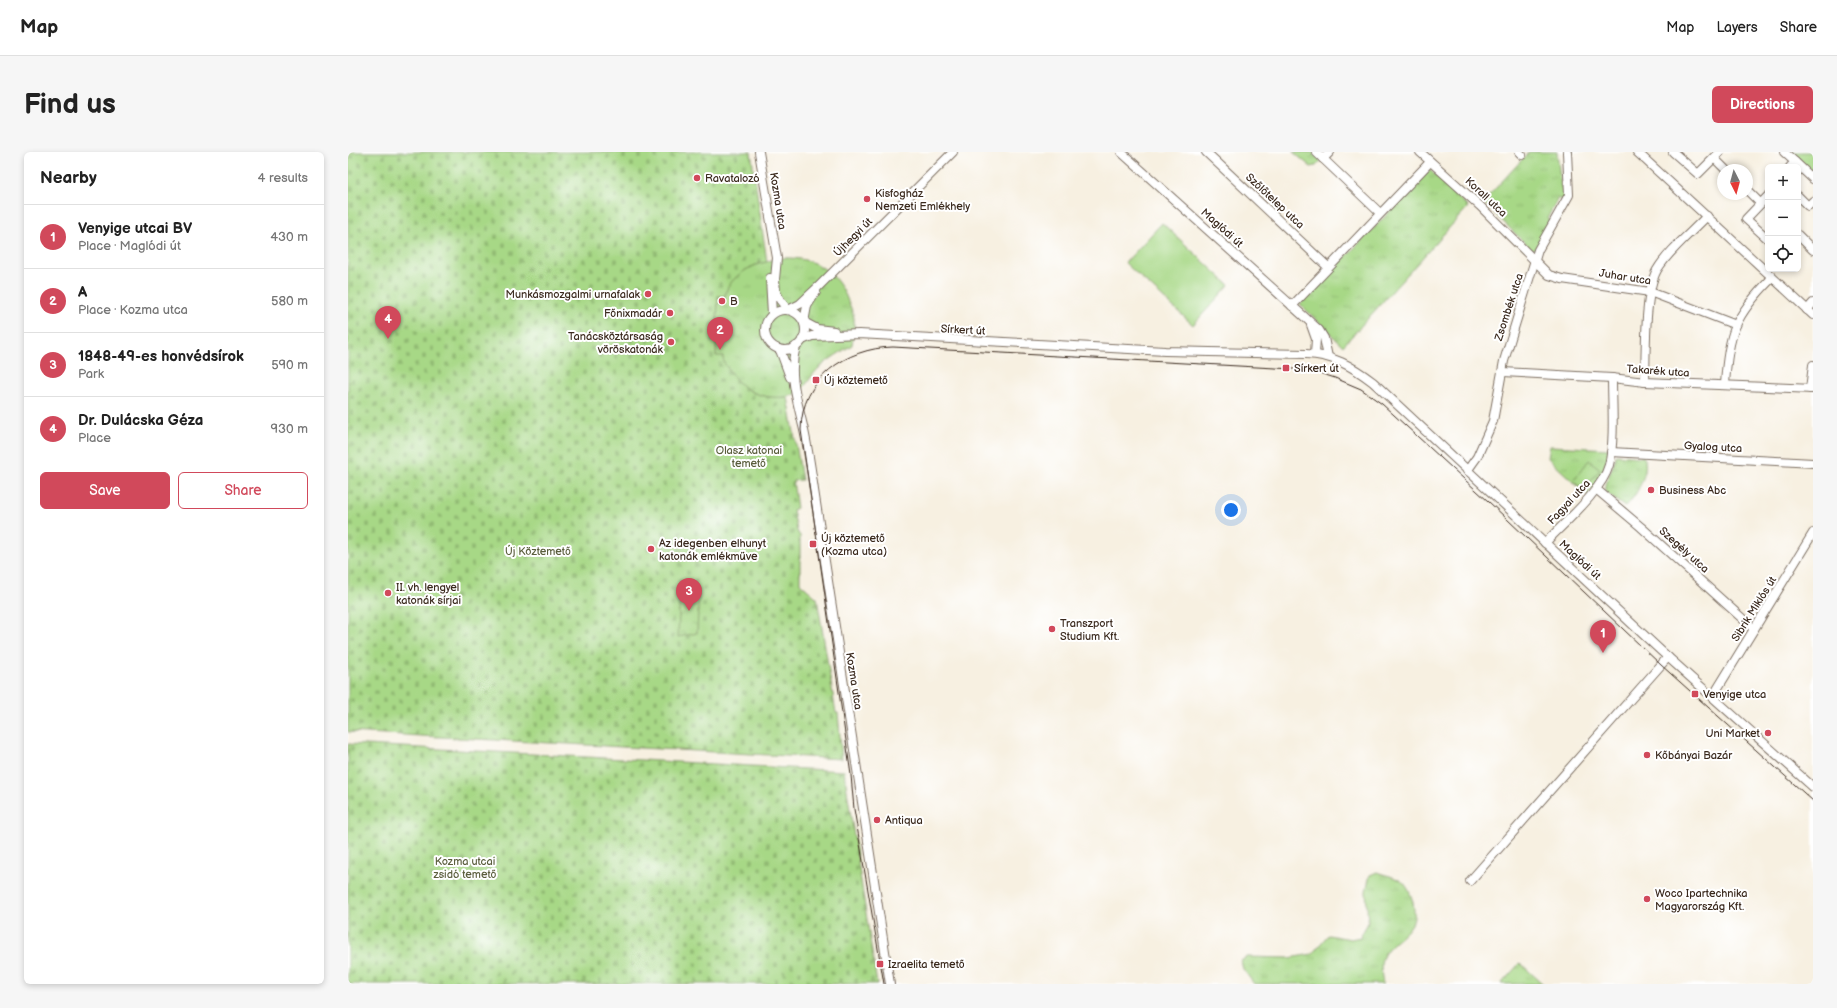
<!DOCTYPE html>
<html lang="en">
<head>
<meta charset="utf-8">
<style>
  :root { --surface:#fff; --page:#f6f6f6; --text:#222; --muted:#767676; --line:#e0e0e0; --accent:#d1495b }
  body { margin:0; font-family:"Balsamiq Sans",sans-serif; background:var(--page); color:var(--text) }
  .controls { position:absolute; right:12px; top:12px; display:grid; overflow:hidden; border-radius:6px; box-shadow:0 2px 6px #0003 }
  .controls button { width:36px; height:36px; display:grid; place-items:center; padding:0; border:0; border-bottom:1px solid var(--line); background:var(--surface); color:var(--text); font:20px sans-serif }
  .compass { position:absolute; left:1369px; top:12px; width:36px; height:36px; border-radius:50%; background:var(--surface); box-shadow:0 2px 6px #0003; rotate:174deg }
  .you { position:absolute; left:883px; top:358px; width:14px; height:14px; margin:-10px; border:3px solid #fff; border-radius:50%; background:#1a73e8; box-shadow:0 0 0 6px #1a73e833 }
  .badge { display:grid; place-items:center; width:26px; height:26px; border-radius:50%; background:var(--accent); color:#fff; font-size:13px; font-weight:700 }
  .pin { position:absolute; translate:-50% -33px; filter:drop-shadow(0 1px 2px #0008) }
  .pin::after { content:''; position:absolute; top:21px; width:14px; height:12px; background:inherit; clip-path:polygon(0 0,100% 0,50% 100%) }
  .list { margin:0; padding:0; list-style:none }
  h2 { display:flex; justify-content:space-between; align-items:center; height:52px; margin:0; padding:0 16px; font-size:17px }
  h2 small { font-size:13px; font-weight:400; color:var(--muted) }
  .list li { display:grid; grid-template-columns:26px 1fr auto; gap:12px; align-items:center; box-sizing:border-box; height:64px; padding:0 16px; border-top:1px solid var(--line) }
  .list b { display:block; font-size:15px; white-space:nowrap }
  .list p { margin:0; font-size:13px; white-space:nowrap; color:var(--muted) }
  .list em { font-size:13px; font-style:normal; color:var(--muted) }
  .actions { display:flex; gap:8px; padding:12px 16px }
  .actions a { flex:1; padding:9px 0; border:1px solid var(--accent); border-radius:6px; text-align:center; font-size:14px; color:var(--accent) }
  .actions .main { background:var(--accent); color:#fff }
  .icon { flex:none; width:22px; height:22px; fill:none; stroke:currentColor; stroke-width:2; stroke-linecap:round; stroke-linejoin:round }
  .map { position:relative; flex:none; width:1465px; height:832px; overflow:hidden; border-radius:6px }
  header { display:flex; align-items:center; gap:24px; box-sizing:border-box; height:56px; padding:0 20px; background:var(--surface); border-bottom:1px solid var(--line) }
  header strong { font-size:19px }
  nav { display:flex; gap:22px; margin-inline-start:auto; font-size:14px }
  .intro { display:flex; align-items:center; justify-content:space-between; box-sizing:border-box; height:96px; padding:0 24px }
  h1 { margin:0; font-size:28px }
  .button { padding:10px 18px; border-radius:6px; background:var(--accent); color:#fff; font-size:14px; font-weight:700 }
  main { display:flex; gap:24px; padding:0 24px }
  aside { flex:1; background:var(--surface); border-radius:6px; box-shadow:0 2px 6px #0003 }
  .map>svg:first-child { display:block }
</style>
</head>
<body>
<header>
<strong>Map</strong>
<nav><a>Map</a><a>Layers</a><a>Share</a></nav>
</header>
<div class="intro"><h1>Find us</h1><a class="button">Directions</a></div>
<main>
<aside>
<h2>Nearby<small>4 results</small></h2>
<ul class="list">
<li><span class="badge">1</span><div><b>Venyige utcai BV</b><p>Place · Maglódi út</p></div><em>430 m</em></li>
<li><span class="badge">2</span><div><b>A</b><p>Place · Kozma utca</p></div><em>580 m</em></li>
<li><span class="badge">3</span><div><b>1848-49-es honvédsírok</b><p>Park</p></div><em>590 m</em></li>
<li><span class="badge">4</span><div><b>Dr. Dulácska Géza</b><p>Place</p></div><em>930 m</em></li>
</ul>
<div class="actions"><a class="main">Save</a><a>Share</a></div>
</aside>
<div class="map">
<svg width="1465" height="832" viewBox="0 0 1465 832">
  <defs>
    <pattern id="grass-tufts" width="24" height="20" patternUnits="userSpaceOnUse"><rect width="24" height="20" fill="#a7d886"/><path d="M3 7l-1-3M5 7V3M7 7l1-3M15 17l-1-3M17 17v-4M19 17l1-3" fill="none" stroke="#91ba73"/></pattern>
    <pattern id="cemetery-stones" width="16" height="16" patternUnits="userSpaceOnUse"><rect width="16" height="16" fill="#a7d886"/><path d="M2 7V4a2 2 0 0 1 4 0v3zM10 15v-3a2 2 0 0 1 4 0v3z" fill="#91ba73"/></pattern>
    <pattern id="park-crowns" width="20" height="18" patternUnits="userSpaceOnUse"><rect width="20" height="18" fill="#a7d886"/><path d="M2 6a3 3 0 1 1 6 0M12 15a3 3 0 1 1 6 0" fill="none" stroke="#91ba73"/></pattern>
  </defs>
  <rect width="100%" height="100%" fill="#fff"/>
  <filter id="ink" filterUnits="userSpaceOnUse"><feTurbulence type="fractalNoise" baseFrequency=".025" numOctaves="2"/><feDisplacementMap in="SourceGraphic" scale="8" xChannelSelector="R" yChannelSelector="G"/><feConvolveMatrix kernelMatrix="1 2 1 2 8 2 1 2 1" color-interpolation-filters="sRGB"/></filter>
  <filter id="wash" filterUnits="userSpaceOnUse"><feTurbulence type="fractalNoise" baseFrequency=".012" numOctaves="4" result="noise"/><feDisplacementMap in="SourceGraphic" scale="16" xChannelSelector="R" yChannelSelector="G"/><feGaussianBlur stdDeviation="0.9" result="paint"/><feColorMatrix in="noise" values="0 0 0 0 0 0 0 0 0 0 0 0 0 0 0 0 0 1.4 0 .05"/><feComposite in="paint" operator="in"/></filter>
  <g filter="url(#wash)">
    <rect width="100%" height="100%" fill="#f7f0e1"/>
    <g fill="url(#grass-tufts)" stroke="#718152">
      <polygon points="945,0 964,0 973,9 968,14 963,15"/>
      <polygon points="1181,0 1209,0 1213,35 1217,34 1218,41 1215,49 1210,46 1199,67 1203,69 1187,97 1183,97 1135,50"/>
      <polygon points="1443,0 1465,0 1465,20"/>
      <polygon points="1082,18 1120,55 995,194 952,152"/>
      <path d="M 436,106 C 467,105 489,120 500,149 C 502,154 505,160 506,166 C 507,175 505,185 504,193 C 493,200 481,207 471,216 C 464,222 460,231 454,237 C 437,254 404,244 389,230 C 381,223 377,211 368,204 L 370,144 L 377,144 C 380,120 415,108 436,106 Z"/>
      <polygon points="1202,294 1262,297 1255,322 1239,343 1200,306"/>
      <path d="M 1268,303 L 1296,305 C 1302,320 1288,345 1277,355 L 1258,341 C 1256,328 1266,316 1268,303 Z"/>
      <path d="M 1029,720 C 1036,723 1046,724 1053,729 C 1063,735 1070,761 1064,772 C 1057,785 1039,792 1034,807 C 1032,814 1034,825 1035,832 L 906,832 L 895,817 L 893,809 L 899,805 L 941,806 L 964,802 L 980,783 L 1003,787 L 1012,785 L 1020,771 L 1018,739 L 1022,723 Z"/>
      <polygon points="1172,811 1195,832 1153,832"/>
    </g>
    <g fill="url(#cemetery-stones)" stroke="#718152">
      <path d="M 0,0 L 403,0 L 419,110 C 403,112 379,127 377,144 L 370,144 L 368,204 L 375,204 C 375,210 377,213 381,218 C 395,241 414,247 440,245 L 454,328 L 445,329 L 449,356 L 445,358 L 449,379 L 452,384 L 452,431 L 469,446 L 488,561 L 490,561 L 494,607 L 0,580 Z"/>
      <polygon points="0,592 496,619 529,832 0,832"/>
    </g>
    <polygon fill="url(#park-crowns)" stroke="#718152" points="332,437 351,438 349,481 330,485"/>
    <g fill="#a7d886" stroke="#718152">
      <polygon points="814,71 881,133 845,173 777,111"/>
      <polygon points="1241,308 1252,317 1236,338 1225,329"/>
    </g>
  </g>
  <g filter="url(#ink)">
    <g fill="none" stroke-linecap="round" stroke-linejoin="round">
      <defs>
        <g id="minor">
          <polyline points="411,0 429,106 427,127 428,140 432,148 440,158"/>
          <polyline points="773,0 971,178 976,186 980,205"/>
          <polyline points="858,0 980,115"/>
          <polyline points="968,0 1032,61"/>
          <polyline points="1072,0 1132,54 1201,123 1214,127 1302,140 1388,173"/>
          <polyline points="1171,0 1174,3"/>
          <polyline points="1289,0 1465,163"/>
          <polyline points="1325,0 1350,22 1366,6 1378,18"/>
          <polyline points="1436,0 1447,10 1442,15"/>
          <polyline points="1366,6 1372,0"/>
          <polyline points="975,7 982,0"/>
          <polyline points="1447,10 1465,27"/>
          <polyline points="1399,38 1412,51"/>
          <polyline points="1420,44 1398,67 1420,87"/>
          <polyline points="1450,44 1460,54 1465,49"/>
          <polyline points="1450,83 1465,98"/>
          <polyline points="422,126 424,162"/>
          <polyline points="944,154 1082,10"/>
          <circle cx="437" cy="178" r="20"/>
          <polyline points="440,158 452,152 470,135 605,0"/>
          <polyline points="1459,158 1465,151"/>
          <polyline points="456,170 469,177 486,179"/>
          <polyline points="456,170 459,154 468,140"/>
          <polyline points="963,173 968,187 967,202"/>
          <path d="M 454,188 L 464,184 L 511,182 L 817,199 L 958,202 C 985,203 1004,214 1025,230 L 1312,498 L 1465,635"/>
          <path d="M 448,194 C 440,222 449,247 455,274 C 460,295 463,317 466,338 L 542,832"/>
          <polyline points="432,198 442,225"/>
          <polyline points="1155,220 1264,226 1297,230 1465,237"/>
          <path d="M 1297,230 C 1298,202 1296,141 1309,118 C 1321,98 1343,81 1359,64"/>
          <path d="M 1377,233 C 1380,181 1387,163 1424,126"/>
          <polyline points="1462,237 1465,213"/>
          <polyline points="1263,300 1465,311"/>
          <polyline points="1119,319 1129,305 1145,269 1156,209 1190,98 1221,43 1219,0"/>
          <polyline points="1248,337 1293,375 1406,477"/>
          <path d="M 1197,391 C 1216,371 1254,339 1261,313 C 1267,289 1264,251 1264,226"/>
          <polyline points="1365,544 1465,381"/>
          <polyline points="1122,729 1320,505"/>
        </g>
      </defs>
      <use href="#minor" stroke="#7d6f62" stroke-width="10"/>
      <use href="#minor" stroke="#fff" stroke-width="8"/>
      <path stroke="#3b2a1e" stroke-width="1" d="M 536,832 L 506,657 L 503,623 L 453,278 C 453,227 498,196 545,195 L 945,217 L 965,219 L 987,226 L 1013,237 L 1034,252 L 1140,349 L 1313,513 L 1465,649"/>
    </g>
  </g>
  <g fill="#d1495b" stroke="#fff" stroke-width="1.5">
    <circle cx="349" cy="26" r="4"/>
    <circle cx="519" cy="47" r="4"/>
    <circle cx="300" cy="142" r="4"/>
    <circle cx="374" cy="149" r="4"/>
    <circle cx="322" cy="161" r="4"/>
    <circle cx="323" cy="190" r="4"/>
    <rect x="934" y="212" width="8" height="8" rx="2"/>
    <rect x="464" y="224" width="8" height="8" rx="2"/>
    <circle cx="1303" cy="338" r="4"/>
    <rect x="461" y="388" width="8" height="8" rx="2"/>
    <circle cx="303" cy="397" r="4"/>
    <circle cx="40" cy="441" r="4"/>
    <circle cx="704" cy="477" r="4"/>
    <rect x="1343" y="538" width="8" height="8" rx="2"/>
    <circle cx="1420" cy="581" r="4"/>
    <circle cx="1299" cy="603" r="4"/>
    <circle cx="529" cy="668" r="4"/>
    <circle cx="1299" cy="747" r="4"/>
    <rect x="528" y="808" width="8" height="8" rx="2"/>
  </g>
  <g text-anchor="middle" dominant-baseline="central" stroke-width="4" stroke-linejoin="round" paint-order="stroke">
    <g font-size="11" fill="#3b2a1e" stroke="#fff" text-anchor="start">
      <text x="357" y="26">Ravatalozó</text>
      <text x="527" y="41">Kisfogház<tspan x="527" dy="13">Nemzeti Emlékhely</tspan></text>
      <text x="292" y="142" text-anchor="end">Munkásmozgalmi urnafalak</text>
      <text x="382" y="149">B</text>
      <text x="314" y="161" text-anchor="end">Főnixmadár</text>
      <text x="315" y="184" text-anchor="end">Tanácsköztársaság<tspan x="315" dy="13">vöröskatonák</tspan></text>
      <text x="946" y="216">Sírkert út</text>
      <text x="476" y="228">Új köztemető</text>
      <text x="1311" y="338">Business Abc</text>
      <text x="473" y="386">Új köztemető<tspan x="473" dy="13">(Kozma utca)</tspan></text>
      <text x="311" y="391">Az idegenben elhunyt<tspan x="311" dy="13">katonák emlékműve</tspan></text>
      <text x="48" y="435">II. vh. lengyel<tspan x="48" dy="13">katonák sírjai</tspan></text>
      <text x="712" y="471">Transzport<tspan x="712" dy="13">Studium Kft.</tspan></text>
      <text x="1355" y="542">Venyige utca</text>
      <text x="1412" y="581" text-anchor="end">Uni Market</text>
      <text x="1307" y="603">Kőbányai Bazár</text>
      <text x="537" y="668">Antiqua</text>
      <text x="1307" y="741">Woco Ipartechnika<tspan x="1307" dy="13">Magyarország Kft.</tspan></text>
      <text x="540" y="812">Izraelita temető</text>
    </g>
    <g font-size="11" fill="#3b2a1e" stroke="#fff">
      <text transform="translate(1138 45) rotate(43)">Korall utca</text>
      <text transform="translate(430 49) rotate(81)">Kozma utca</text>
      <text transform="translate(927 49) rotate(43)">Szőlőtelep utca</text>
      <text transform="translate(874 76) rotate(42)">Maglódi út</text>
      <text transform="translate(505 85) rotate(-45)">Újhegyi út</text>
      <text transform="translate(1277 125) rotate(9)">Juhar utca</text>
      <text transform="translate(1161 155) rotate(-72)">Zsombék utca</text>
      <text transform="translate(615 178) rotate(3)">Sírkert út</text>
      <text transform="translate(1310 219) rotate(4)">Takarék utca</text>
      <text transform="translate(1365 295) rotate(3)">Gyalog utca</text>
      <text transform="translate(1221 350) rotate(-47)">Fagyal utca</text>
      <text transform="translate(1336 398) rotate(42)">Szegély utca</text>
      <text transform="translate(1232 408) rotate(43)">Maglódi út</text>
      <text transform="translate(1406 457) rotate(-58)">Sibrik Miklós út</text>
      <text transform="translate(506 529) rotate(81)">Kozma utca</text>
    </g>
    <g font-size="11" fill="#5b5e3d" stroke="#fff">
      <text x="401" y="298">Olasz katonai<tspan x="401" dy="13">temető</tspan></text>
      <text x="190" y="399">Új Köztemető</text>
      <text x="117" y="709">Kozma utcai<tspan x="117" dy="13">zsidó temető</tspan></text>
    </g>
  </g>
</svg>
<div class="controls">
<button>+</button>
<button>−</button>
<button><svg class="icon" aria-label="locate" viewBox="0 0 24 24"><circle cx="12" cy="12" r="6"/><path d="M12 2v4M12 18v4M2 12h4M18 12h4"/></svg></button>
</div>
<svg class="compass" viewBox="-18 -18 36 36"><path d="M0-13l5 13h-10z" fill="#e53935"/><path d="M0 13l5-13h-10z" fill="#767676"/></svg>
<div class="you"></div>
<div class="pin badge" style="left:1255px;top:501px">1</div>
<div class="pin badge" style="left:372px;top:198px">2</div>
<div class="pin badge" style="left:341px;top:459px">3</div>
<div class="pin badge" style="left:40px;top:187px">4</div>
</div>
</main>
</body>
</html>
